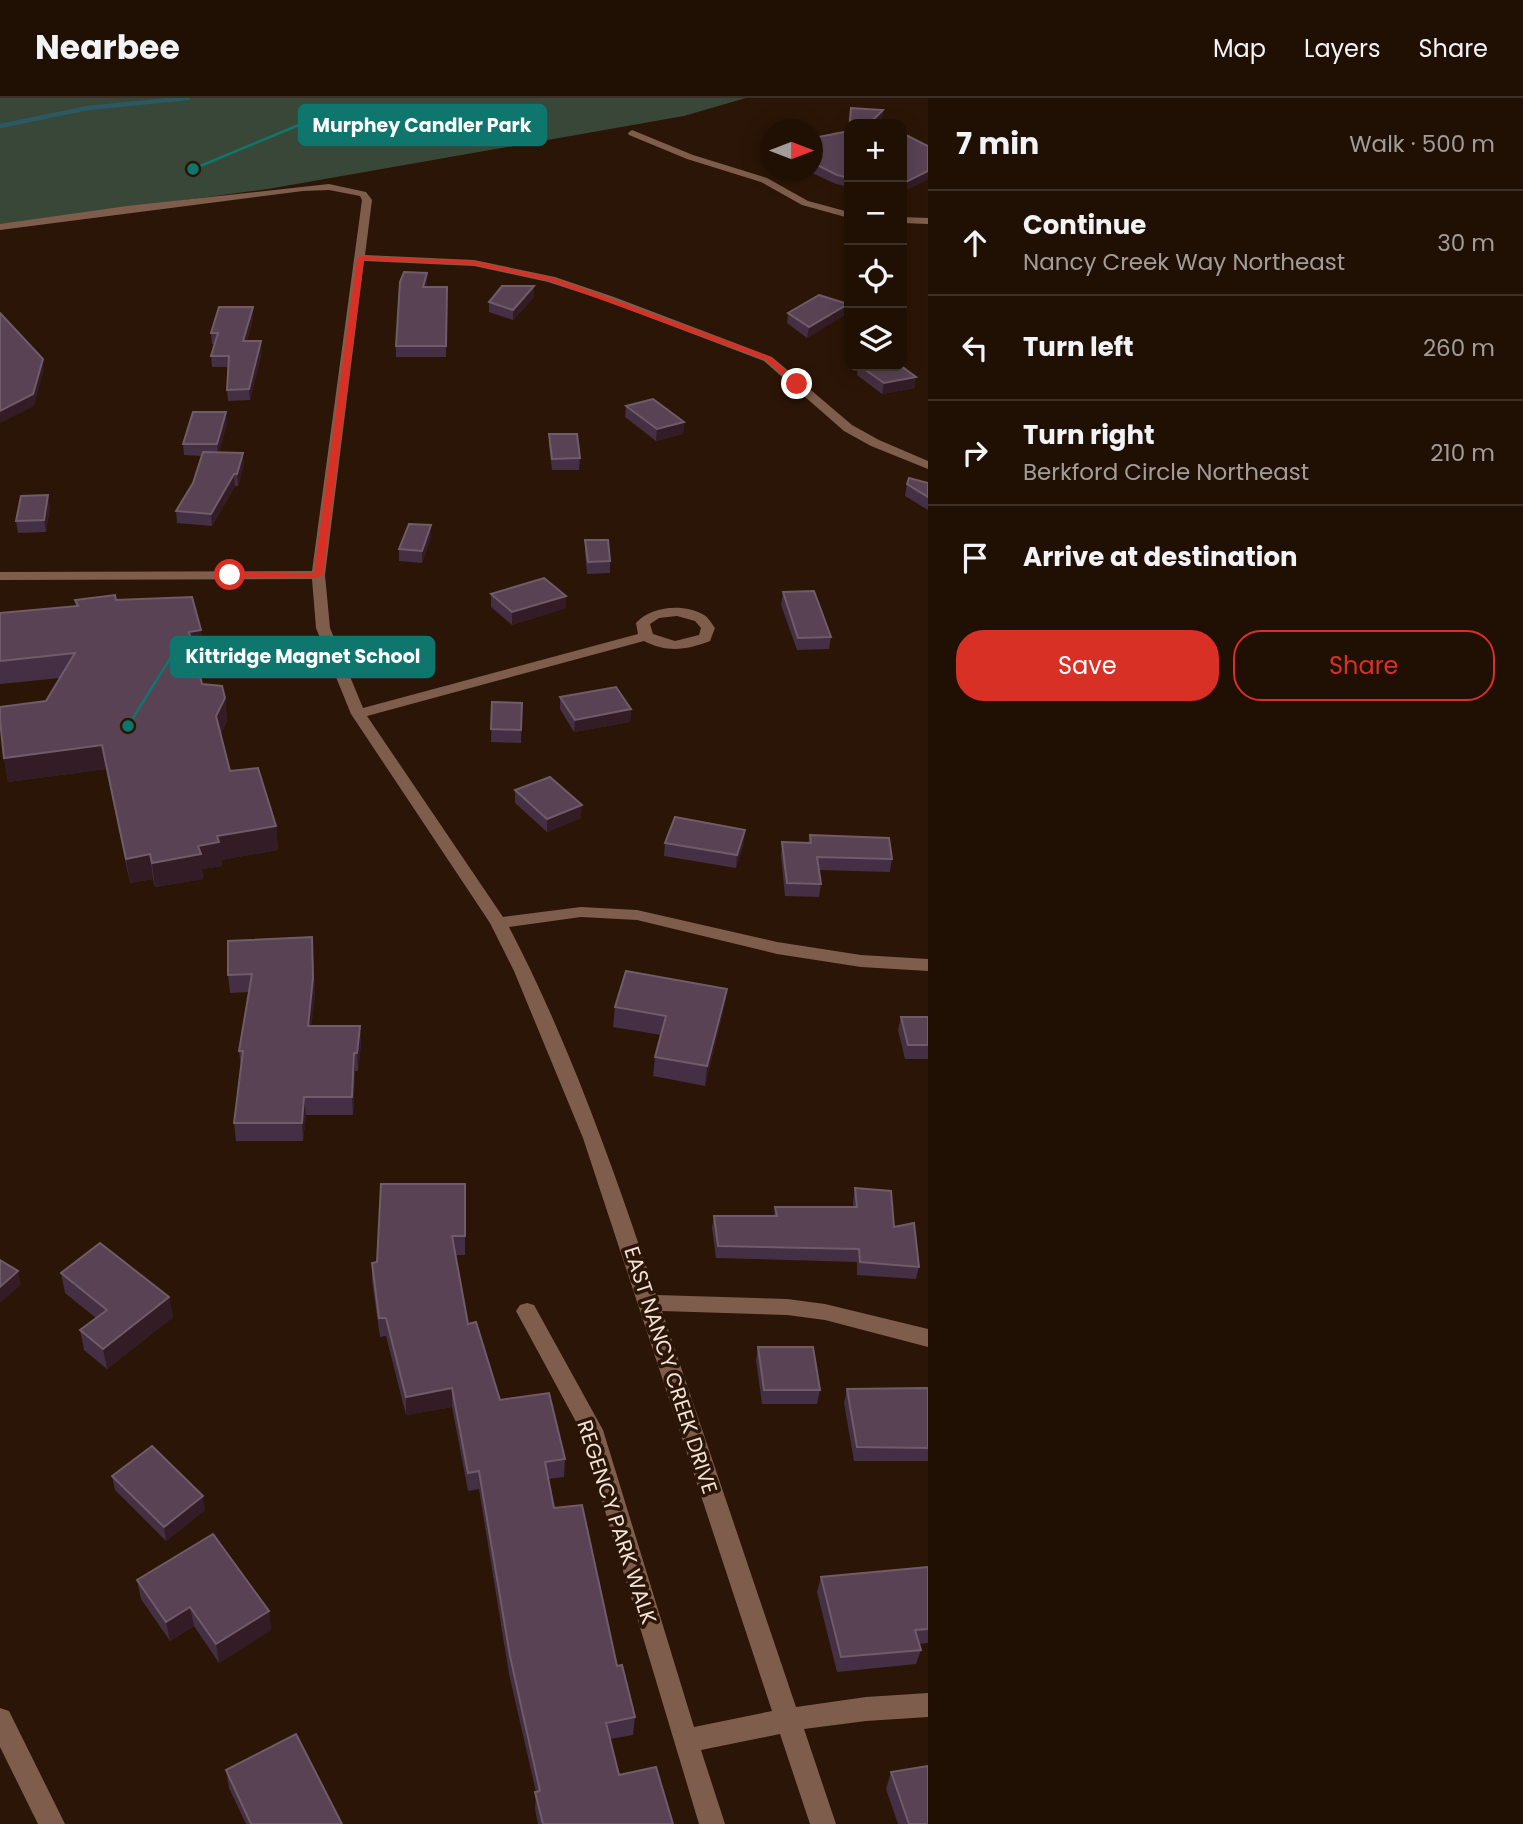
<!DOCTYPE html>
<html lang="en">
<head>
<meta charset="utf-8">
<style>
  :root { --surface:#201004; --page:#2d1e13; --text:#f1f3f6; --muted:#a29d9a; --line:#3d3026; --accent:#d93025 }
  body { margin:0; font-family:Poppins,sans-serif; background:var(--page); color:var(--text) }
  .controls { position:absolute; right:21px; top:21px; display:grid; overflow:hidden; border-radius:14px; box-shadow:0 4px 18px #0003 }
  .controls button { width:63px; height:63px; display:grid; place-items:center; padding:0; border:0; border-bottom:2px solid var(--line); background:var(--surface); color:var(--text); font:35px sans-serif }
  .compass { position:absolute; left:760px; top:21px; width:63px; height:63px; border-radius:50%; background:var(--surface); box-shadow:0 4px 18px #0003; rotate:90deg }
  .stop { position:absolute; width:21px; height:21px; margin:-16px; border:5px solid #d93025; border-radius:50%; background:#fff }
  .stop.end { background:#d93025; border-color:#fff; box-shadow:0 2px 7px #0008 }
  .list { margin:0; padding:0; list-style:none }
  h2 { display:flex; justify-content:space-between; align-items:center; height:91px; margin:0; padding:0 28px; font-size:30px }
  h2 small { font-size:23px; font-weight:400; color:var(--muted) }
  .list li { display:grid; grid-template-columns:46px 1fr auto; gap:21px; align-items:center; box-sizing:border-box; height:105px; padding:0 28px; border-top:2px solid var(--line) }
  .list b { display:block; font-size:26px; white-space:nowrap }
  .list p { margin:0; font-size:23px; white-space:nowrap; color:var(--muted) }
  .list em { font-size:23px; font-style:normal; color:var(--muted) }
  .actions { display:flex; gap:14px; padding:21px 28px }
  .actions a { flex:1; padding:16px 0; border:2px solid var(--accent); border-radius:28px; text-align:center; font-size:24px; color:var(--accent) }
  .actions .main { background:var(--accent); color:#fff }
  .icon { flex:none; width:38px; height:38px; fill:none; stroke:currentColor; stroke-width:2; stroke-linecap:round; stroke-linejoin:round }
  .map { position:relative; flex:none; width:928px; height:1726px; overflow:hidden }
  header { display:flex; align-items:center; gap:42px; box-sizing:border-box; height:98px; padding:0 35px; background:var(--surface); border-bottom:2px solid var(--line) }
  header strong { font-size:33px }
  nav { display:flex; gap:38px; margin-inline-start:auto; font-size:24px }
  main { display:flex }
  aside { flex:1; background:var(--surface) }
  .map>svg:first-child { display:block }
</style>
</head>
<body>
<header>
<strong>Nearbee</strong>
<nav><a>Map</a><a>Layers</a><a>Share</a></nav>
</header>
<main>
<div class="map">
<svg width="928" height="1726" viewBox="0 0 928 1726">
  <rect width="100%" height="100%" fill="#2b1506"/>
  <polygon fill="#384737" points="0,0 746,0 684,18 268,91 0,127"/>
  <g fill="none" stroke-linecap="round" stroke-linejoin="round">
    <polyline stroke="#2a5863" stroke-width="4.5" points="0,28 88,10 188,0"/>
    <g fill="#7e5d4c" fill-rule="evenodd">
      <polygon points="632,32 693,57 767,80 808,103 849,114 849,120 802,107 761,84 687,61 629,37 628,35"/>
      <path d="M 329,86 L 366,94 L 372,102 L 365,157 L 474,162 L 555,179 L 614,199 L 772,259 L 852,327 L 879,342 L 928,363 L 928,371 L 871,348 L 844,333 L 764,263 L 606,203 L 548,184 L 474,168 L 364,163 L 325,477 L 330,530 L 363,610 L 638,536 L 636,525 C 651,508 684,505 704,517 C 708,519 712,526 715,530 L 710,543 C 687,552 667,555 644,543 L 367,618 L 503,819 L 581,809 L 637,812 L 777,844 L 861,857 L 928,861 L 928,873 L 861,869 L 777,856 L 637,822 L 581,819 L 509,829 C 570,946 614,1072 656,1197 L 787,1201 L 825,1206 L 928,1231 L 928,1249 L 825,1222 L 787,1217 L 662,1213 L 796,1609 L 866,1599 L 928,1595 L 928,1619 L 866,1623 L 804,1631 L 836,1726 L 810,1726 L 780,1636 L 701,1652 L 725,1726 L 699,1726 L 581,1333 L 516,1213 L 520,1207 L 527,1205 L 534,1207 L 603,1332 L 694,1629 L 772,1613 L 583,1040 L 514,873 L 490,825 L 351,616 L 316,530 L 312,481 L 0,482 L 0,474 L 312,473 L 362,102 L 360,98 L 329,92 L 303,93 L 0,132 L 0,126 L 127,108 ZM 677,518 L 695,523 L 701,530 L 699,537 L 675,543 L 653,536 L 650,526 L 659,520 Z"/>
      <polygon points="902,119 928,120 928,126 902,125"/>
      <polygon points="0,1610 9,1613 65,1726 38,1726 0,1649"/>
    </g>
  </g>
  <g fill="#452f44">
    <polygon points="851,10 883,12 882,20 878,24 882,26 849,26 849,89 836,86 810,74 813,74 813,40 848,33"/>
    <polygon points="427,175 427,185 426,189 447,189 446,259 396,259 396,248"/>
    <polygon points="534,188 534,199 513,222 489,214 489,204"/>
    <polygon points="848,206 846,216 807,240 787,225 788,215"/>
    <polygon points="253,209 253,220 247,243 262,254 250,302 228,303 227,292 228,269 212,269 211,258 215,246 212,246 211,235"/>
    <polygon points="858,268 901,268 915,290 882,296 857,277"/>
    <polygon points="626,308 684,324 683,336 656,343 625,319"/>
    <polygon points="227,325 219,354 244,366 238,388 235,388 212,428 177,425 176,413 193,385 202,358 184,357 183,346"/>
    <polygon points="549,336 580,360 579,372 552,372 549,347"/>
    <polygon points="928,385 928,412 905,398 907,386"/>
    <polygon points="50,409 46,434 18,435 16,423"/>
    <polygon points="431,439 422,465 399,463 399,451"/>
    <polygon points="585,442 610,463 610,475 587,476 585,454"/>
    <polygon points="783,494 831,539 829,551 797,552 781,507"/>
    <polygon points="491,496 566,510 512,527 491,509"/>
    <polygon points="75,502 116,502 204,555 194,556 202,586 225,600 227,623 221,636 230,673 276,728 278,752 221,762 222,768 202,771 203,781 155,789 153,781 130,785 106,671 8,684 4,660 46,603 60,580 0,586 0,515 76,508"/>
    <polygon points="560,599 631,611 630,624 574,634 560,611"/>
    <polygon points="492,604 522,605 521,645 491,644"/>
    <polygon points="515,692 581,720 547,734 515,705"/>
    <polygon points="810,737 892,761 890,774 819,772 821,786 819,799 785,798 781,757 782,744 808,745"/>
    <polygon points="665,745 744,745 736,770 664,758"/>
    <polygon points="313,856 315,898 311,928 360,928 361,946 358,973 355,973 353,1017 306,1017 303,1043 236,1043 234,1025 241,969 239,953 249,894 230,895 228,877"/>
    <polygon points="727,891 724,910 705,988 653,978 655,959 661,937 613,929 615,909"/>
    <polygon points="901,919 928,919 928,961 905,961 898,932"/>
    <polygon points="465,1086 465,1157 456,1157 468,1226 500,1302 565,1361 564,1379 548,1381 554,1410 617,1568 635,1619 633,1637 610,1641 619,1677 673,1726 538,1726 535,1711 536,1694 509,1576 479,1391 468,1393 452,1309 406,1317 386,1238 380,1239 372,1183 372,1165 377,1164"/>
    <polygon points="855,1090 894,1129 919,1169 916,1181 857,1177 857,1164 716,1160 712,1130 714,1118 774,1118 775,1109 853,1109 853,1103"/>
    <polygon points="61,1175 169,1199 173,1219 107,1271 84,1252 80,1232 96,1220 65,1195"/>
    <polygon points="758,1249 820,1292 817,1306 762,1306 756,1262"/>
    <polygon points="928,1290 928,1363 854,1363 844,1305 847,1291"/>
    <polygon points="112,1378 205,1412 166,1443 115,1392"/>
    <polygon points="928,1469 928,1545 919,1546 921,1552 916,1566 837,1574 817,1494 821,1479"/>
    <polygon points="137,1482 269,1513 271,1532 219,1565 194,1528 170,1543 141,1501"/>
    <polygon points="226,1672 342,1726 246,1726 229,1690"/>
    <polygon points="891,1674 928,1726 898,1726 886,1691"/>
  </g>
  <g fill="#331c25">
    <polygon points="883,12 882,20 877,26 873,22"/>
    <polygon points="928,73 928,82 902,94 902,86"/>
    <polygon points="427,175 427,185 423,199 423,189"/>
    <polygon points="534,188 534,199 513,222 513,212"/>
    <polygon points="848,206 846,216 807,240 809,229"/>
    <polygon points="253,209 253,220 244,253 243,243"/>
    <polygon points="261,243 262,254 250,302 249,291"/>
    <polygon points="43,261 44,272 34,308 0,325 0,313"/>
    <polygon points="916,279 915,290 882,296 884,285"/>
    <polygon points="226,314 227,325 218,358 217,346"/>
    <polygon points="684,324 683,336 656,343 657,331"/>
    <polygon points="243,355 244,366 238,388 237,376"/>
    <polygon points="234,376 235,388 212,428 211,416"/>
    <polygon points="48,397 50,409 46,434 44,422"/>
    <polygon points="431,427 431,439 422,465 422,453"/>
    <polygon points="566,498 566,510 512,527 512,514"/>
    <polygon points="201,532 204,555 191,557 189,534"/>
    <polygon points="225,600 227,623 219,641 216,618"/>
    <polygon points="631,611 630,624 574,634 575,622"/>
    <polygon points="102,647 106,671 8,684 4,660"/>
    <polygon points="582,707 581,720 547,734 547,721"/>
    <polygon points="276,728 278,752 221,762 222,768 202,771 203,781 155,789 152,765 198,748 217,738"/>
    <polygon points="745,732 744,745 736,770 737,757"/>
    <polygon points="150,756 153,781 130,785 126,761"/>
    <polygon points="312,839 315,898 309,946 308,928"/>
    <polygon points="727,891 724,910 705,988 707,968"/>
    <polygon points="360,928 361,946 358,973 357,955"/>
    <polygon points="354,955 355,973 353,1017 352,999"/>
    <polygon points="304,999 306,1017 303,1043 302,1025"/>
    <polygon points="18,1173 21,1187 0,1205 0,1189"/>
    <polygon points="169,1199 173,1219 107,1271 103,1251"/>
    <polygon points="452,1290 452,1309 406,1317 406,1299"/>
    <polygon points="203,1398 205,1412 166,1443 164,1429"/>
    <polygon points="190,1509 194,1528 170,1543 166,1524"/>
    <polygon points="269,1513 271,1532 219,1565 216,1546"/>
  </g>
  <g fill="#584254" stroke="#705b69" stroke-width="2">
    <polygon points="851,10 883,12 873,22 882,26 849,26 849,80 837,77 813,65 813,40 849,33"/>
    <polygon points="902,35 928,48 928,73 902,86"/>
    <polygon points="404,174 427,175 423,189 447,189 446,248 396,248 400,184"/>
    <polygon points="502,188 534,188 513,212 489,204"/>
    <polygon points="819,197 848,206 809,229 788,215"/>
    <polygon points="219,209 253,209 243,243 261,243 249,291 227,292 229,258 211,258 218,235 211,235"/>
    <polygon points="0,215 43,261 33,296 0,313"/>
    <polygon points="860,268 901,268 916,279 884,285"/>
    <polygon points="653,301 684,324 657,331 626,308"/>
    <polygon points="193,314 226,314 217,346 183,346"/>
    <polygon points="549,336 577,336 580,360 552,361"/>
    <polygon points="203,354 243,355 237,376 234,376 211,416 176,413 193,385"/>
    <polygon points="909,380 928,385 928,399 907,386"/>
    <polygon points="48,397 44,422 16,423 21,398"/>
    <polygon points="409,426 431,427 422,453 399,451"/>
    <polygon points="585,442 608,442 610,463 588,464"/>
    <polygon points="544,480 566,498 512,514 491,496"/>
    <polygon points="814,493 831,539 798,540 783,494"/>
    <polygon points="115,497 116,502 192,499 201,532 189,534 202,586 222,588 225,600 216,618 230,673 258,670 276,728 217,738 219,744 198,748 201,756 152,765 150,756 126,761 102,647 4,660 0,622 0,609 46,603 75,555 0,563 0,515 78,508 75,502"/>
    <polygon points="616,589 631,611 575,622 560,599"/>
    <polygon points="492,604 522,605 521,632 491,631"/>
    <polygon points="550,679 582,707 547,721 515,692"/>
    <polygon points="675,719 745,732 737,757 665,745"/>
    <polygon points="810,737 889,740 892,761 817,759 821,786 787,785 782,744 811,745"/>
    <polygon points="312,839 313,880 308,928 360,928 357,955 354,955 352,999 304,999 302,1025 234,1025 243,953 239,953 252,876 228,877 228,843"/>
    <polygon points="626,873 727,891 707,968 655,959 666,918 615,909"/>
    <polygon points="901,919 928,919 928,947 908,947"/>
    <polygon points="381,1086 465,1086 465,1138 452,1138 468,1226 476,1224 500,1302 549,1295 565,1361 545,1364 554,1410 582,1407 617,1568 622,1567 635,1619 606,1625 619,1677 656,1669 673,1726 543,1726 535,1694 540,1693 510,1558 479,1373 468,1375 452,1290 406,1299 386,1220 379,1220 372,1165 377,1164"/>
    <polygon points="855,1090 891,1093 894,1129 914,1125 919,1169 860,1164 859,1151 718,1148 714,1118 777,1118 775,1109 857,1109"/>
    <polygon points="100,1145 169,1199 103,1251 80,1232 107,1212 61,1175"/>
    <polygon points="0,1162 18,1173 0,1189"/>
    <polygon points="758,1249 813,1249 820,1292 764,1292"/>
    <polygon points="928,1290 928,1350 857,1349 847,1291"/>
    <polygon points="152,1348 203,1398 164,1429 112,1378"/>
    <polygon points="213,1436 269,1513 216,1546 190,1509 166,1524 137,1482"/>
    <polygon points="928,1469 928,1531 915,1532 921,1552 841,1559 821,1479"/>
    <polygon points="296,1636 342,1726 251,1726 226,1672"/>
    <polygon points="928,1668 928,1726 909,1726 891,1674"/>
  </g>
  <polygon fill="#d93025" points="361,158 474,163 554,180 771,259 801,286 795,288 766,262 550,183 474,167 364,162 323,477 318,480 227,479 226,477 230,474 314,475 357,160"/>
  <g text-anchor="middle" dominant-baseline="central" stroke-width="7" stroke-linejoin="round" paint-order="stroke">
    <g font-size="21" fill="#f2e2d8" stroke="#2b1506">
      <text transform="translate(671 1272) rotate(72)">EAST NANCY CREEK DRIVE</text>
      <text transform="translate(617 1424) rotate(72)">REGENCY PARK WALK</text>
    </g>
  </g>
  <path fill="none" stroke="#0f766e" stroke-width="2.5" d="M193 71L299 27M128 628L171 559"/>
  <g fill="#0f766e" stroke="#2b1506" stroke-width="2.5">
    <circle cx="193" cy="71" r="7"/>
    <circle cx="128" cy="628" r="7"/>
  </g>
  <g fill="#0f766e" stroke="#0f766e" stroke-width="2.5">
    <rect x="299" y="7" width="247" height="40" rx="7"/>
    <rect x="171" y="539" width="263" height="40" rx="7"/>
  </g>
  <g font-size="19" text-anchor="middle" font-weight="bold" fill="#fff">
    <text x="422" y="34">Murphey Candler Park</text>
    <text x="303" y="565">Kittridge Magnet School</text>
  </g>
</svg>
<div class="controls">
<button>+</button>
<button>−</button>
<button><svg class="icon" aria-label="locate" viewBox="0 0 24 24"><circle cx="12" cy="12" r="6"/><path d="M12 2v4M12 18v4M2 12h4M18 12h4"/></svg></button>
<button><svg class="icon" aria-label="layers" viewBox="0 0 24 24"><path d="M12 4l9 5-9 5-9-5zM3 14l9 5 9-5"/></svg></button>
</div>
<svg class="compass" viewBox="-18 -18 36 36"><path d="M0-13l5 13h-10z" fill="#e53935"/><path d="M0 13l5-13h-10z" fill="#a29d9a"/></svg>
<div class="stop" style="left:230px;top:477px"></div>
<div class="stop end" style="left:797px;top:286px"></div>
</div>
<aside>
<h2>7 min<small>Walk · 500 m</small></h2>
<ul class="list">
<li><svg class="icon" aria-label="ahead" viewBox="0 0 24 24"><path d="M12 20V5M6 11l6-6 6 6"/></svg><div><b>Continue</b><p>Nancy Creek Way Northeast</p></div><em>30 m</em></li>
<li><svg class="icon" aria-label="left" viewBox="0 0 24 24"><path d="M17 20v-9H6M10 6l-5 5 5 5"/></svg><div><b>Turn left</b></div><em>260 m</em></li>
<li><svg class="icon" aria-label="right" viewBox="0 0 24 24"><path d="M7 20v-9h11M14 6l5 5-5 5"/></svg><div><b>Turn right</b><p>Berkford Circle Northeast</p></div><em>210 m</em></li>
<li><svg class="icon" aria-label="arrive" viewBox="0 0 24 24"><path d="M6 21V4h12l-3 4 3 4H6"/></svg><div><b>Arrive at destination</b></div></li>
</ul>
<div class="actions"><a class="main">Save</a><a>Share</a></div>
</aside>
</main>
</body>
</html>
